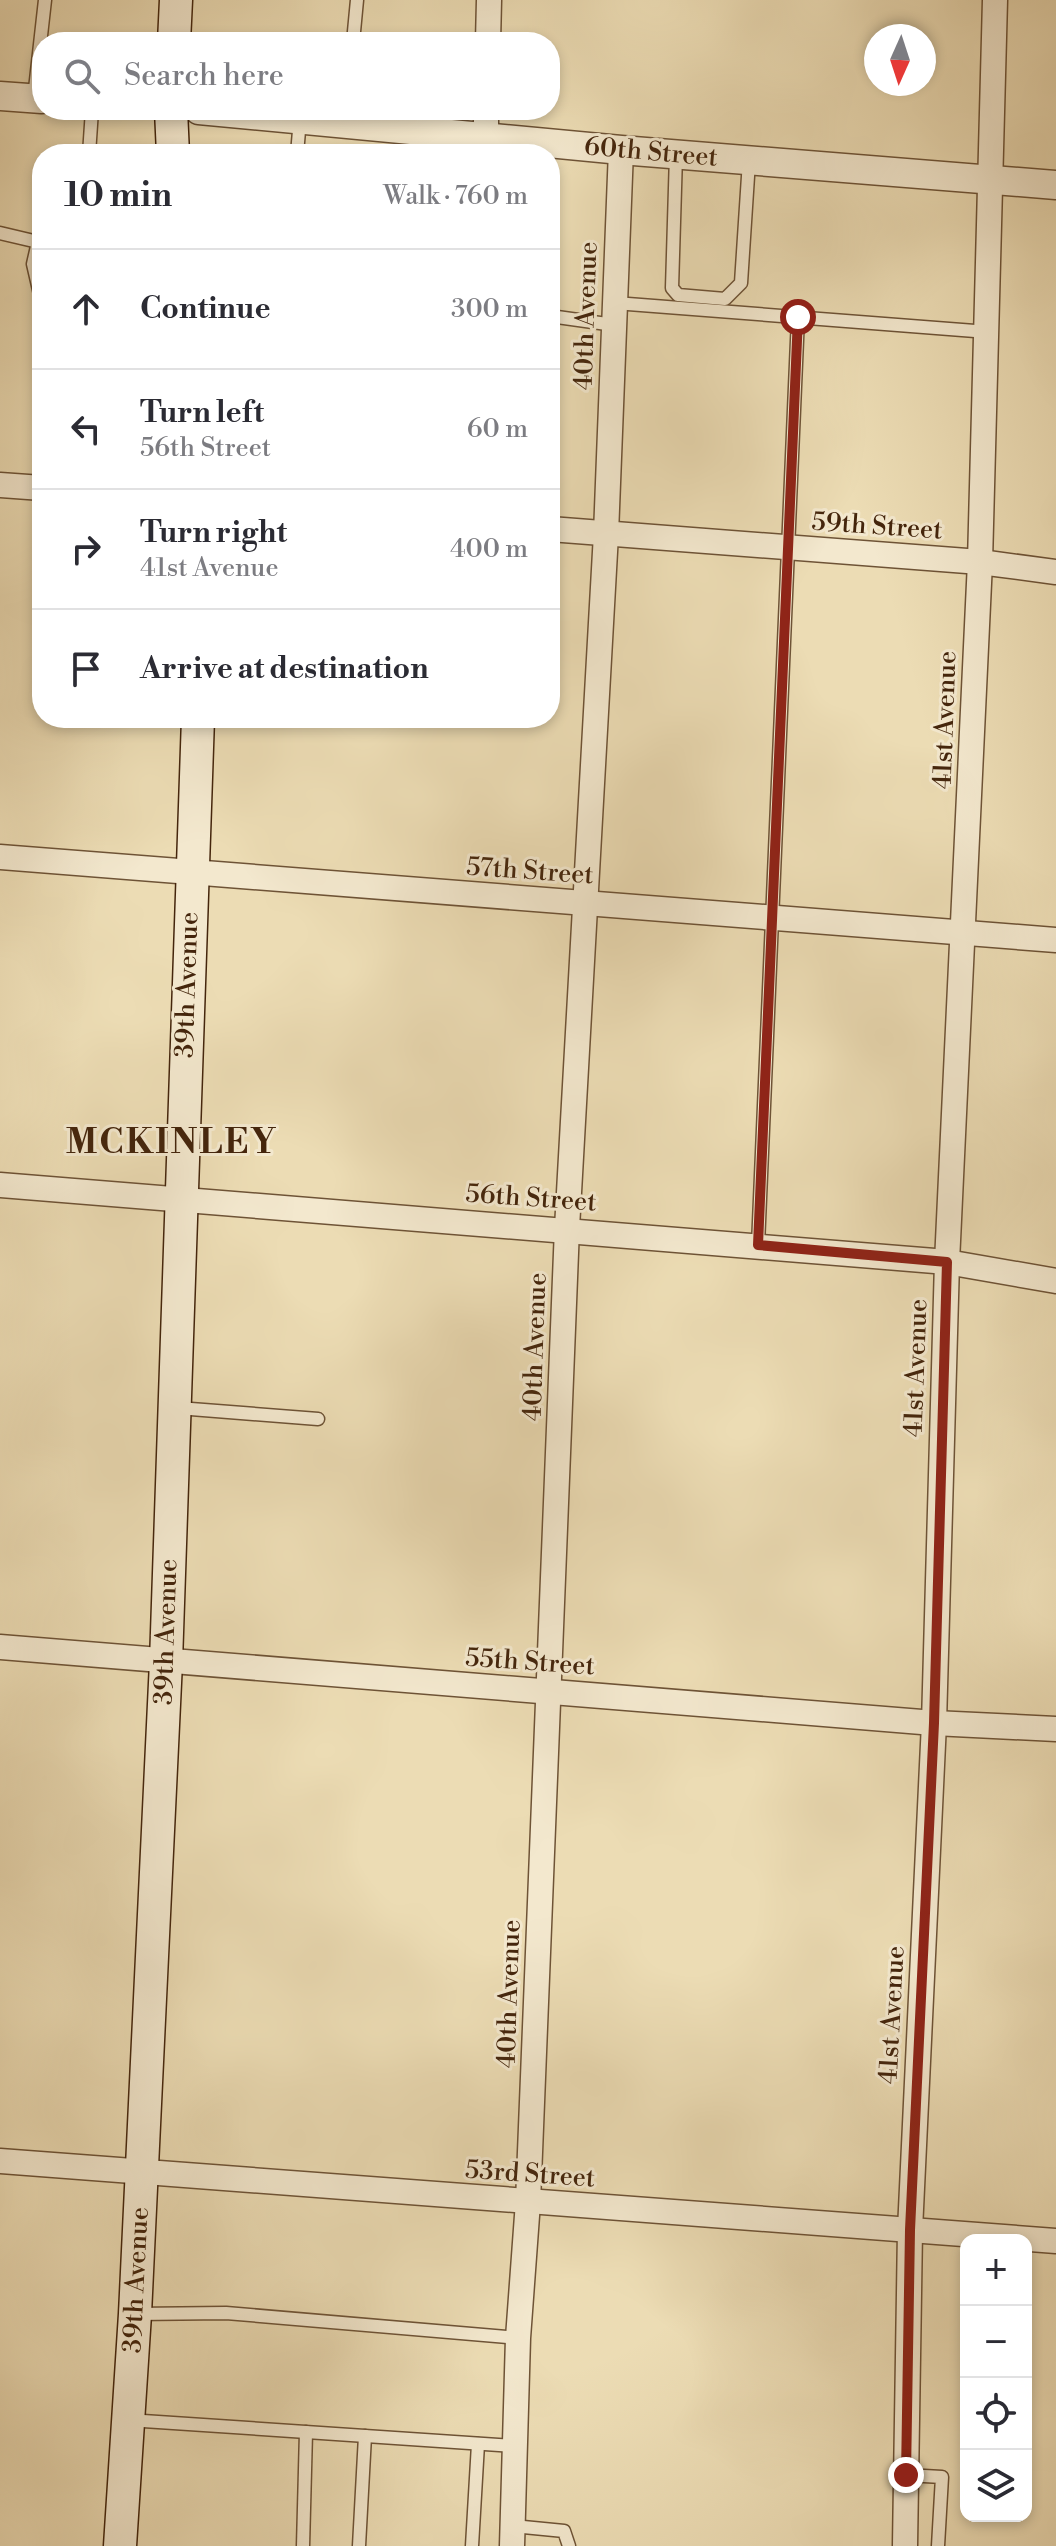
<!DOCTYPE html>
<html lang="en">
<head>
<meta charset="utf-8">
<style>
  :root { --surface:#fff; --page:#f7f7f7; --text:#2b2b33; --muted:#7c7c81; --line:#e1e1e2 }
  body { margin:0; font-family:"Libre Bodoni",serif; background:var(--page); color:var(--text) }
  .controls { position:absolute; right:24px; bottom:24px; display:grid; overflow:hidden; border-radius:16px; box-shadow:0 4px 12px #0003 }
  .controls button { width:72px; height:72px; display:grid; place-items:center; padding:0; border:0; border-bottom:2px solid var(--line); background:var(--surface); color:var(--text); font:40px sans-serif }
  .compass { position:absolute; left:864px; top:24px; width:72px; height:72px; border-radius:50%; background:var(--surface); box-shadow:0 4px 12px #0003; rotate:183deg }
  .stop { position:absolute; width:24px; height:24px; margin:-18px; border:6px solid #8f2418; border-radius:50%; background:#fff }
  .stop.end { background:#8f2418; border-color:#fff; box-shadow:0 2px 8px #0008 }
  .list { margin:0; padding:0; list-style:none }
  h2 { display:flex; justify-content:space-between; align-items:center; height:104px; margin:0; padding:0 32px; font-size:34px }
  h2 small { font-size:26px; font-weight:400; color:var(--muted) }
  .list li { display:grid; grid-template-columns:52px 1fr auto; gap:24px; align-items:center; box-sizing:border-box; height:120px; padding:0 32px; border-top:2px solid var(--line) }
  .list b { display:block; font-size:30px; white-space:nowrap }
  .list p { margin:0; font-size:26px; white-space:nowrap; color:var(--muted) }
  .list em { font-size:26px; font-style:normal; color:var(--muted) }
  .icon { flex:none; width:44px; height:44px; fill:none; stroke:currentColor; stroke-width:2; stroke-linecap:round; stroke-linejoin:round }
  .map { position:relative; flex:none; width:1056px; height:2546px; overflow:hidden }
  .search { position:absolute; background:var(--surface); box-shadow:0 4px 12px #0003; left:32px; top:32px; width:528px; height:88px; display:flex; align-items:center; gap:20px; box-sizing:border-box; padding:0 28px; border-radius:32px; color:var(--muted); font-size:30px }
  .panel { position:absolute; background:var(--surface); box-shadow:0 4px 12px #0003; left:32px; top:144px; width:528px; height:584px; border-radius:32px }
  .map>svg:first-child { display:block }
</style>
</head>
<body>
<div class="map">
<svg width="1056" height="2546" viewBox="0 0 1056 2546">
  <rect width="100%" height="100%" fill="#ecdcb4"/>
  <filter id="stains"><feTurbulence type="fractalNoise" baseFrequency=".0025" numOctaves="4"/><feColorMatrix values="0 0 0 0 .2 0 0 0 0 .09 0 0 0 0 .02 0 0 0 .5 -.17"/></filter>
  <radialGradient id="worn" r=".72"><stop offset=".6" stop-color="#630" stop-opacity="0"/><stop offset="1" stop-color="#630" stop-opacity=".3"/></radialGradient>
  <g fill="none" stroke-linecap="round" stroke-linejoin="round">
    <defs>
      <g id="service">
        <polyline points="353,42 357,0"/>
        <polyline points="34,98 45,0"/>
        <polyline points="89,154 92,110"/>
        <polyline points="297,154 300,119"/>
        <polyline points="676,155 672,288 678,295 725,299 741,283 749,161"/>
        <polyline points="0,233 38,242"/>
        <polyline points="42,239 38,242 33,264 42,303"/>
        <polyline points="615,303 988,332"/>
        <polyline points="550,316 614,325"/>
        <polyline points="758,1245 798,317"/>
        <polyline points="178,1408 318,1419"/>
        <polyline points="135,2314 226,2313 518,2338"/>
        <polyline points="128,2420 515,2446"/>
        <polyline points="906,2475 942,2477 938,2546"/>
        <polyline points="513,2526 564,2531 569,2546"/>
        <polyline points="303,2546 306,2432"/>
        <polyline points="359,2546 365,2436"/>
        <polyline points="472,2546 478,2444"/>
      </g>
      <g id="minor">
        <polyline points="488,42 489,0"/>
        <polyline points="486,137 486,110"/>
        <polyline points="0,485 42,488"/>
        <polyline points="550,529 980,562 1056,572"/>
        <polyline points="0,857 1056,940"/>
        <polyline points="0,1185 947,1262 1056,1281"/>
        <polyline points="0,1647 934,1723 1056,1729"/>
        <polyline points="0,2161 1056,2241"/>
        <polyline points="512,2546 518,2338 528,2202 567,1228 606,534 621,150"/>
        <polyline points="905,2546 910,2230 934,1723 947,1262 980,562 995,0"/>
      </g>
      <g id="tertiary">
        <polyline points="0,96 42,99"/>
        <polyline points="199,110 621,150 1056,185"/>
      </g>
      <g id="secondary">
        <polyline points="174,42 176,0"/>
        <polyline points="171,110 173,154"/>
        <polyline points="120,2546 135,2314 166,1662 198,718"/>
      </g>
    </defs>
    <use href="#service" stroke="#6e5336" stroke-width="15"/>
    <use href="#minor" stroke="#6e5336" stroke-width="27"/>
    <use href="#tertiary" stroke="#6e5336" stroke-width="31"/>
    <use href="#secondary" stroke="#44250c" stroke-width="35"/>
    <use href="#service" stroke="#f3e8ce" stroke-width="12"/>
    <use href="#minor" stroke="#f3e8ce" stroke-width="24"/>
    <use href="#tertiary" stroke="#f3e8ce" stroke-width="28"/>
    <use href="#secondary" stroke="#f3e8ce" stroke-width="32"/>
  </g>
  <g fill="none" stroke-linecap="round" stroke-linejoin="round">
    <polyline stroke="#8f2418" stroke-width="10" points="798,317 758,1245 947,1262 934,1723 910,2230 906,2475"/>
  </g>
  <g text-anchor="middle" dominant-baseline="central" stroke-width="6" stroke-linejoin="round" paint-order="stroke">
    <g font-size="26" fill="#44250c" stroke="#f3e8ce">
      <text transform="translate(651 152) rotate(5)">60th Street</text>
      <text transform="translate(586 316) rotate(-88)">40th Avenue</text>
      <text transform="translate(877 526) rotate(4)">59th Street</text>
      <text transform="translate(945 720) rotate(-88)">41st Avenue</text>
      <text transform="translate(530 871) rotate(4)">57th Street</text>
      <text transform="translate(187 985) rotate(-88)">39th Avenue</text>
      <text transform="translate(531 1198) rotate(4)">56th Street</text>
      <text transform="translate(535 1347) rotate(-88)">40th Avenue</text>
      <text transform="translate(916 1368) rotate(-88)">41st Avenue</text>
      <text transform="translate(166 1632) rotate(-88)">39th Avenue</text>
      <text transform="translate(530 1662) rotate(4)">55th Street</text>
      <text transform="translate(509 1994) rotate(-88)">40th Avenue</text>
      <text transform="translate(892 2015) rotate(-87)">41st Avenue</text>
      <text transform="translate(530 2174) rotate(4)">53rd Street</text>
      <text transform="translate(136 2280) rotate(-87)">39th Avenue</text>
    </g>
    <g font-size="34" font-weight="bold" letter-spacing="2" fill="#44250c" stroke="#f3e8ce">
      <text x="172" y="1143">MCKINLEY</text>
    </g>
  </g>
  <rect width="100%" height="100%" filter="url(#stains)"/>
  <rect width="100%" height="100%" fill="url(#worn)"/>
</svg>
<div class="controls">
<button>+</button>
<button>−</button>
<button><svg class="icon" aria-label="locate" viewBox="0 0 24 24"><circle cx="12" cy="12" r="6"/><path d="M12 2v4M12 18v4M2 12h4M18 12h4"/></svg></button>
<button><svg class="icon" aria-label="layers" viewBox="0 0 24 24"><path d="M12 4l9 5-9 5-9-5zM3 14l9 5 9-5"/></svg></button>
</div>
<svg class="compass" viewBox="-18 -18 36 36"><path d="M0-13l5 13h-10z" fill="#e53935"/><path d="M0 13l5-13h-10z" fill="#7c7c81"/></svg>
<div class="stop" style="left:798px;top:317px"></div>
<div class="stop end" style="left:906px;top:2475px"></div>
<div class="search"><svg class="icon" aria-label="search" viewBox="0 0 24 24"><circle cx="10" cy="10" r="6"/><path d="M15 15l6 6"/></svg>Search here</div>
<section class="panel">
<h2>10 min<small>Walk · 760 m</small></h2>
<ul class="list">
<li><svg class="icon" aria-label="ahead" viewBox="0 0 24 24"><path d="M12 20V5M6 11l6-6 6 6"/></svg><div><b>Continue</b></div><em>300 m</em></li>
<li><svg class="icon" aria-label="left" viewBox="0 0 24 24"><path d="M17 20v-9H6M10 6l-5 5 5 5"/></svg><div><b>Turn left</b><p>56th Street</p></div><em>60 m</em></li>
<li><svg class="icon" aria-label="right" viewBox="0 0 24 24"><path d="M7 20v-9h11M14 6l5 5-5 5"/></svg><div><b>Turn right</b><p>41st Avenue</p></div><em>400 m</em></li>
<li><svg class="icon" aria-label="arrive" viewBox="0 0 24 24"><path d="M6 21V4h12l-3 4 3 4H6"/></svg><div><b>Arrive at destination</b></div></li>
</ul>
</section>
</div>
</body>
</html>
